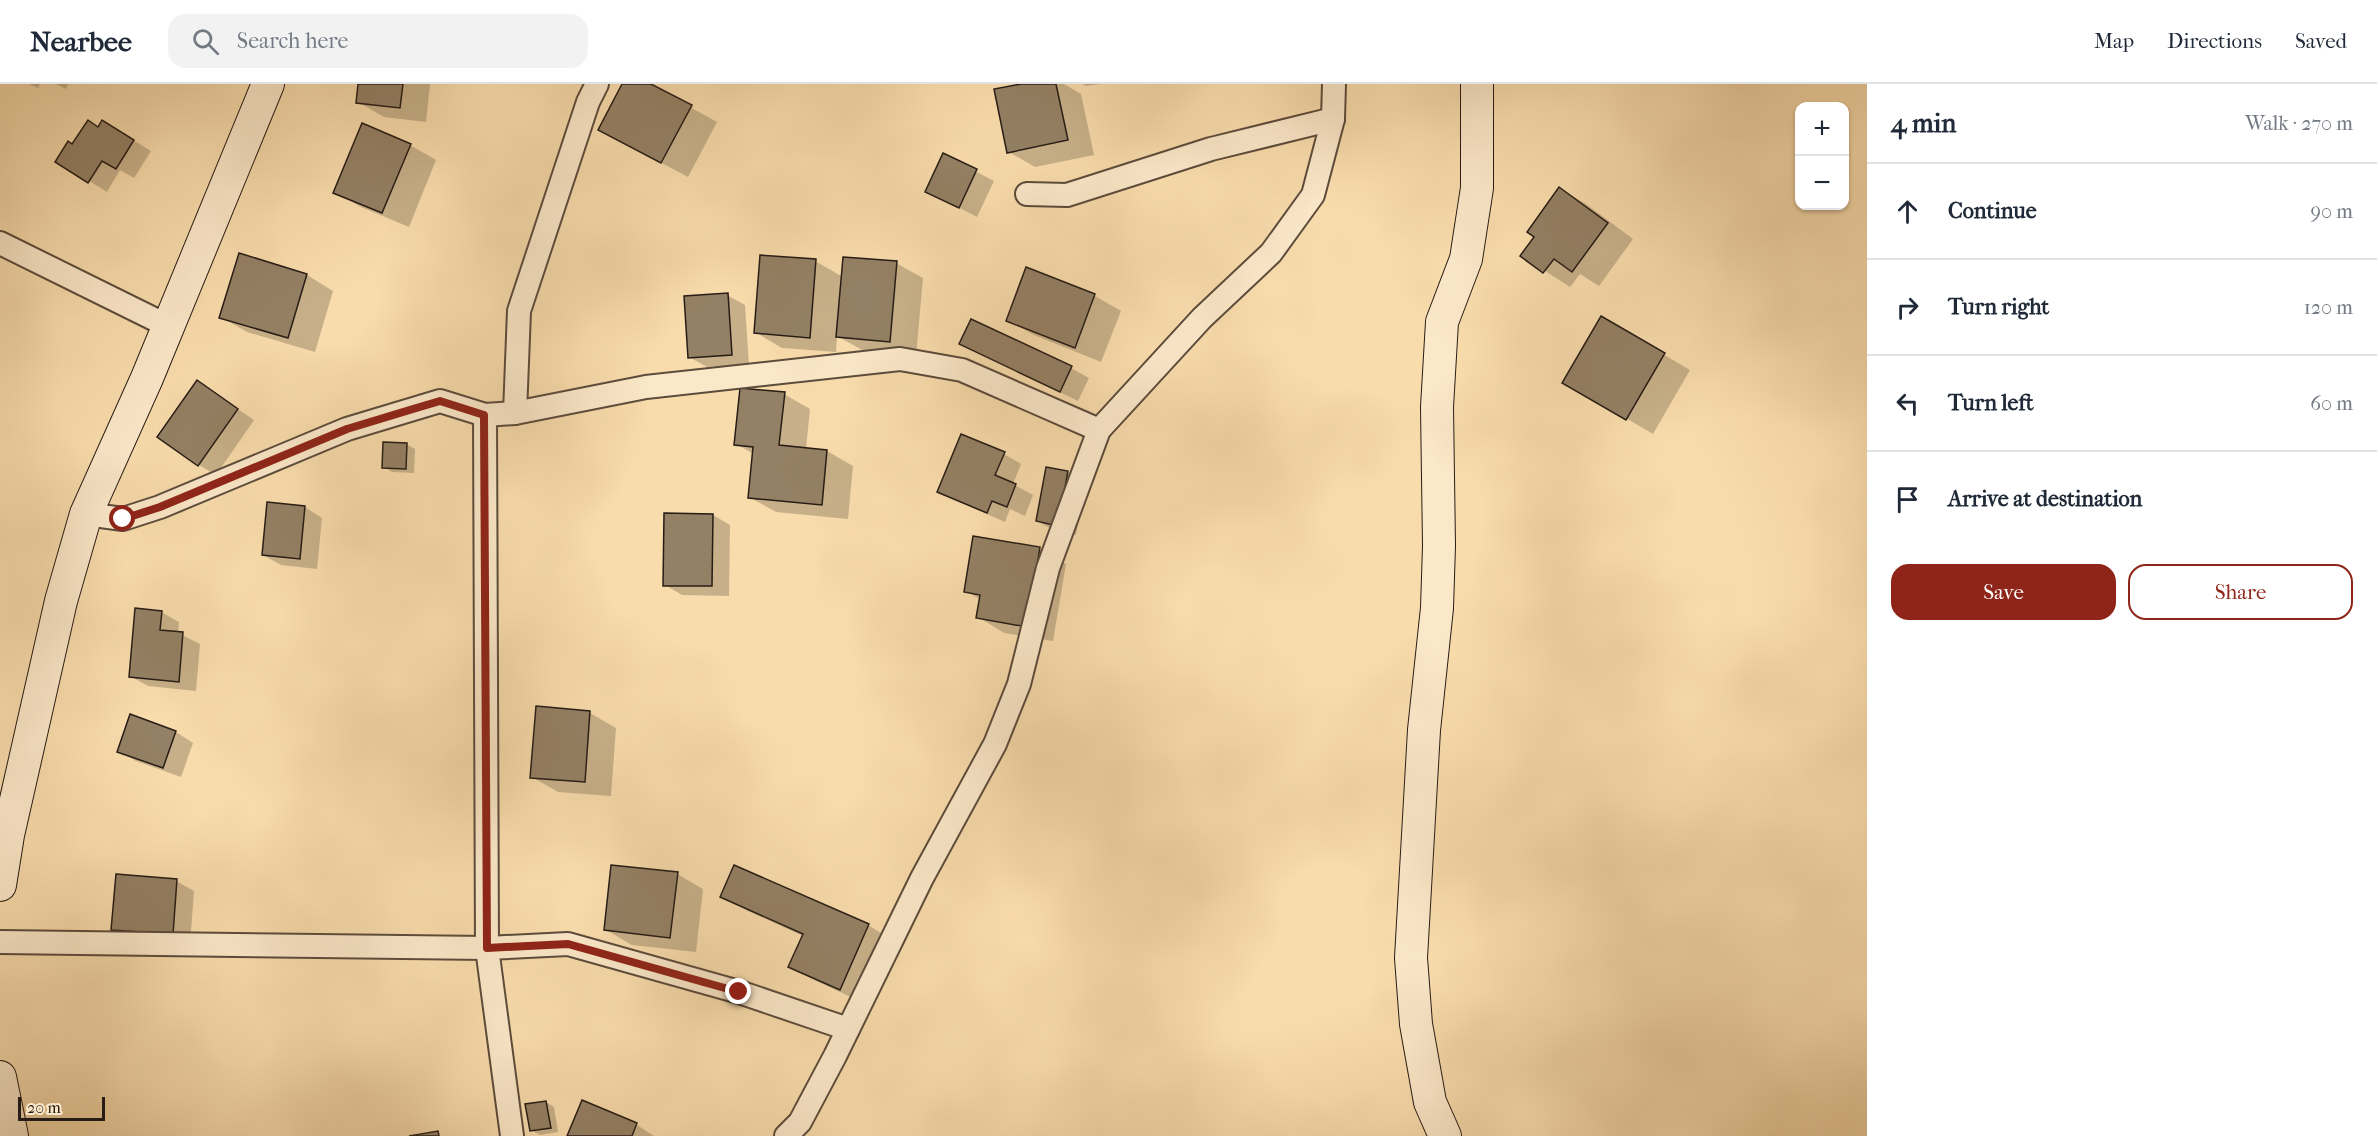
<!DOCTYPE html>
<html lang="en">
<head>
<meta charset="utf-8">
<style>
  :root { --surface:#fff; --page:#f2f2f3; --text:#1f2937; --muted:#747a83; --line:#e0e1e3; --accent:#8f2418 }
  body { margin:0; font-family:"IM FELL French Canon",serif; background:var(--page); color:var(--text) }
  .controls { position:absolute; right:18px; top:18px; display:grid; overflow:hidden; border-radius:12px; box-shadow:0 2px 4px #0004 }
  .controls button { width:54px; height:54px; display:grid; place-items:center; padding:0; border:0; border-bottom:2px solid var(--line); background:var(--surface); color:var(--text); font:30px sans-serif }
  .scale { position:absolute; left:18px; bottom:15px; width:87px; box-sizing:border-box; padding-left:6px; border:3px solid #271c16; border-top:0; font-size:16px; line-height:21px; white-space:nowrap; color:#271c16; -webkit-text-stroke:4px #fbe8c9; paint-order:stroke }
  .stop { position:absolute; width:18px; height:18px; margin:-14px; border:4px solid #8f2418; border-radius:50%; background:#fff }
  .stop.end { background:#8f2418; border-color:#fff; box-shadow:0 2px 6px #0008 }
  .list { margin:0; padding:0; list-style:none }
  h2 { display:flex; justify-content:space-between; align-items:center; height:78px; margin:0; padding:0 24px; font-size:26px }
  h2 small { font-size:20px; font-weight:400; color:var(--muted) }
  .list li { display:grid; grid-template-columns:39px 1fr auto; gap:18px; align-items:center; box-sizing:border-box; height:96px; padding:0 24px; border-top:2px solid var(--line) }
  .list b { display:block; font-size:22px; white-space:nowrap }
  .list em { font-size:20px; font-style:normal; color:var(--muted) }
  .actions { display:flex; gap:12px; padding:18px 24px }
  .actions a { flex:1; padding:14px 0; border:2px solid var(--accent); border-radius:18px; text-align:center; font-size:21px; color:var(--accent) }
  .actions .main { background:var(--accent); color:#fff }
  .icon { flex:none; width:33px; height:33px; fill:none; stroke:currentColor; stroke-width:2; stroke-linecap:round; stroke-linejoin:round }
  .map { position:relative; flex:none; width:1867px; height:1052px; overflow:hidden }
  header { display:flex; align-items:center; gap:36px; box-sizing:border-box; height:84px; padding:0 30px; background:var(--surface); border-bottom:2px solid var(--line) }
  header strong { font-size:28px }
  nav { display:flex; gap:33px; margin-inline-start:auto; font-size:21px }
  .search { width:420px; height:54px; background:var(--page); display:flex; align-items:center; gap:15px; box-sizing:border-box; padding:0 21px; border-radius:18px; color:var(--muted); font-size:22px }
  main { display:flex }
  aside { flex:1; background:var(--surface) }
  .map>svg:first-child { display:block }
</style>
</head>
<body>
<header>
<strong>Nearbee</strong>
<div class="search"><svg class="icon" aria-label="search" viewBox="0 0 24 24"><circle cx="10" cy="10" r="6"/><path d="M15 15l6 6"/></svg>Search here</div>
<nav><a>Map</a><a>Directions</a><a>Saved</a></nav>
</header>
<main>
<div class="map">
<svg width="1867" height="1052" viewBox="0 0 1867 1052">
  <rect width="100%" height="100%" fill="#f9dcac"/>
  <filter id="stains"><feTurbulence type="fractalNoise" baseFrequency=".00333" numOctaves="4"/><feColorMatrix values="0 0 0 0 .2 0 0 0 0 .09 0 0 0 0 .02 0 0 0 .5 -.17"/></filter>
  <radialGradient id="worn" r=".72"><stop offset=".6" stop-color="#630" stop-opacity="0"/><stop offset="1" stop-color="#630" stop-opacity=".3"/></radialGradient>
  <g fill="#0003">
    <polygon points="29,0 40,0 38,4"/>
    <polygon points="56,0 68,0 66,5"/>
    <polygon points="360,0 430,0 426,38 384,33 358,18"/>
    <polygon points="624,0 648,0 717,38 688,93 626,60"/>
    <polygon points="1028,0 1064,0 1081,10 1094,71 1035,83 1009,68"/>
    <polygon points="1082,0 1101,0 1086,2"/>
    <polygon points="99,44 120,48 151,67 134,94 120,86 107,108 57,77"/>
    <polygon points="410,61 436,76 409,143 361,123 335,108"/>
    <polygon points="944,71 994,97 977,133 927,107"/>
    <polygon points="1560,105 1586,120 1633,155 1599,202 1580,190 1570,203 1522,172 1536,153"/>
    <polygon points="240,171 307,191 333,207 315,268 247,248 221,233"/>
    <polygon points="815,177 843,193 896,179 923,194 916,272 864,267 837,252 836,268 782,264 755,248"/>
    <polygon points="1027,185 1095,212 1121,227 1101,278 1034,251 1008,236"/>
    <polygon points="727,211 745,221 749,281 707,283 689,273"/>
    <polygon points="1601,234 1690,286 1653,350 1564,298"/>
    <polygon points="961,260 1071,284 1089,294 1078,317"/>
    <polygon points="197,298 254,336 216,391 199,381"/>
    <polygon points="784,310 810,325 806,365 827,367 853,382 848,435 776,428 749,413 754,370 736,360"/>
    <polygon points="406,360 415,365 414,389 392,388 384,383"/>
    <polygon points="1004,370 1021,380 1013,400 1033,411 1025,432 1010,425 1005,438 957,417 939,407"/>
    <polygon points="1068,389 1085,399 1076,451 1055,447 1037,437"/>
    <polygon points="305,423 322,434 317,485 281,481 263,471"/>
    <polygon points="713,431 730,441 729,512 682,511 665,501"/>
    <polygon points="1039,465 1066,480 1053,557 1004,549 978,533 981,516 966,507"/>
    <polygon points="161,528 179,538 178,549 200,560 196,607 148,602 130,592"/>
    <polygon points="590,629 616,644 611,712 558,708 532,693"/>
    <polygon points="131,632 176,648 193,659 181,693 136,677 119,667"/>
    <polygon points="677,790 703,805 696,868 632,861 606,846"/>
    <polygon points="176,797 194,807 190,860 131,855 113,845"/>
    <polygon points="722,812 868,841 894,857 866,920 816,897 790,882 803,852 748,827"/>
    <polygon points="546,1018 554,1023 558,1048 540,1051 531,1046"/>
    <polygon points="582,1018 637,1041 654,1052 568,1052"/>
  </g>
  <g fill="#948064" stroke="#271c16" stroke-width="1.5">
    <polygon points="358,0 403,0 400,24 356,19"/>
    <polygon points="622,0 651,0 692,21 661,79 598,46"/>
    <polygon points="1021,0 1056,0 1068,56 1007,69 994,5"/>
    <polygon points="88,36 98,43 102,36 134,56 116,85 102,77 88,99 55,78 68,57 72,60"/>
    <polygon points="362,39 411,60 382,129 333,109"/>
    <polygon points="943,69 977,85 959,124 925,108"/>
    <polygon points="1559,103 1608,139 1572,188 1554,175 1543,189 1520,172 1534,153 1527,148"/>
    <polygon points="239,169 307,190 288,254 219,234"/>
    <polygon points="760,171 816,175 810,254 754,249"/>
    <polygon points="843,173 897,177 890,258 836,253"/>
    <polygon points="1026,183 1095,210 1075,264 1006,237"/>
    <polygon points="728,209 732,271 688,274 684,212"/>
    <polygon points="1601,232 1665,269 1626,336 1562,299"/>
    <polygon points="971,235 1072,282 1060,308 959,260"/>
    <polygon points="197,296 238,325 198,382 157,353"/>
    <polygon points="740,304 785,308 779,361 827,366 822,421 748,414 753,363 734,361"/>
    <polygon points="961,350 1005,368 995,391 1016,400 1007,423 992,417 987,429 937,408"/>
    <polygon points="383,358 407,359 406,385 382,384"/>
    <polygon points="1046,383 1068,387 1058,442 1036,437"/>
    <polygon points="267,418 305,422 300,475 262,471"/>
    <polygon points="664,429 713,430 712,502 663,502"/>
    <polygon points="973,452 1040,463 1027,543 976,534 980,511 964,508"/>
    <polygon points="135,524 162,527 160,546 183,548 179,598 129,593"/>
    <polygon points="536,622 590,627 585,698 530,694"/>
    <polygon points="130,630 176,647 163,684 117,668"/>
    <polygon points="611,781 678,788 670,854 604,846"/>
    <polygon points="734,781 869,840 840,906 788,883 803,850 720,813"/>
    <polygon points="116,790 177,795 173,850 111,846"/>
    <polygon points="582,1016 637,1039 632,1052 567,1052"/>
    <polygon points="546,1017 551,1044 530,1047 525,1020"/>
    <polygon points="438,1047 439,1052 409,1052"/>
  </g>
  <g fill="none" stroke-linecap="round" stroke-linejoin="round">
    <defs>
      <g id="street">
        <polyline points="1027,110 1067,111 1211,65 1333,35"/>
        <polyline points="0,159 168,242"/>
        <polyline points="515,329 519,227 588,18 597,0"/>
        <polyline points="485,331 487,864 512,1052"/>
        <polyline points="86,430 123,435 160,423 347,345 440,317 485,331 515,329 646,303 900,275 962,286 1099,346"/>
        <polyline points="0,858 487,864 568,860 739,908 848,945"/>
        <polyline points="786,1052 800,1038 835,972 922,794 995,660 1019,600 1048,484 1099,346 1202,234 1271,169 1313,111 1333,35 1334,0"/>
      </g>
      <g id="secondary">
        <polyline points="0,801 8,751 61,517 86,430 147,294 268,0"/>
        <polyline points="0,993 12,1052"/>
        <polyline points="1445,1052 1430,1018 1416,940 1411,874 1424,646 1437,524 1439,462 1437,323 1442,238 1466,175 1477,104 1477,0"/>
      </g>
    </defs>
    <use href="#street" stroke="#5c4c3c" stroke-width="26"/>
    <use href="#secondary" stroke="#271c16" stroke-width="34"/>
    <use href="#street" stroke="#fbe8c9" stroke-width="22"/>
    <use href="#secondary" stroke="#fbe8c9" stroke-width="32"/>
  </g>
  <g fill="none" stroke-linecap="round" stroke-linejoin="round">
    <polyline stroke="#8f2418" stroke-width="8" points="123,435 160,423 347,345 413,325 440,317 484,331 487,864 568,860 739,908"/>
  </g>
  <rect width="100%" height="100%" filter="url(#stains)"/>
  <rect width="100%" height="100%" fill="url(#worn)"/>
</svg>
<div class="controls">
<button>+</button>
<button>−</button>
</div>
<div class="scale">20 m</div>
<div class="stop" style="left:123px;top:435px"></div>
<div class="stop end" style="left:739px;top:908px"></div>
</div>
<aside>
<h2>4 min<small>Walk · 270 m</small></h2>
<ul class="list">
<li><svg class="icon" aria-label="ahead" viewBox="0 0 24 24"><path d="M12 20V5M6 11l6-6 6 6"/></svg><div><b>Continue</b></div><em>90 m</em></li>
<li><svg class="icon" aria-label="right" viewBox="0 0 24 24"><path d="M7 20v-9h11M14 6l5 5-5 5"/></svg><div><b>Turn right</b></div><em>120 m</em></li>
<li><svg class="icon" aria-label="left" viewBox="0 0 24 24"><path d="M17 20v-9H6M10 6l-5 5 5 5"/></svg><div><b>Turn left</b></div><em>60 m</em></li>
<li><svg class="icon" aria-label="arrive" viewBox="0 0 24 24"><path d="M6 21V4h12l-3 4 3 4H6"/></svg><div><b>Arrive at destination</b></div></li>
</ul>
<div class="actions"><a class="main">Save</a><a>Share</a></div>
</aside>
</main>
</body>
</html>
